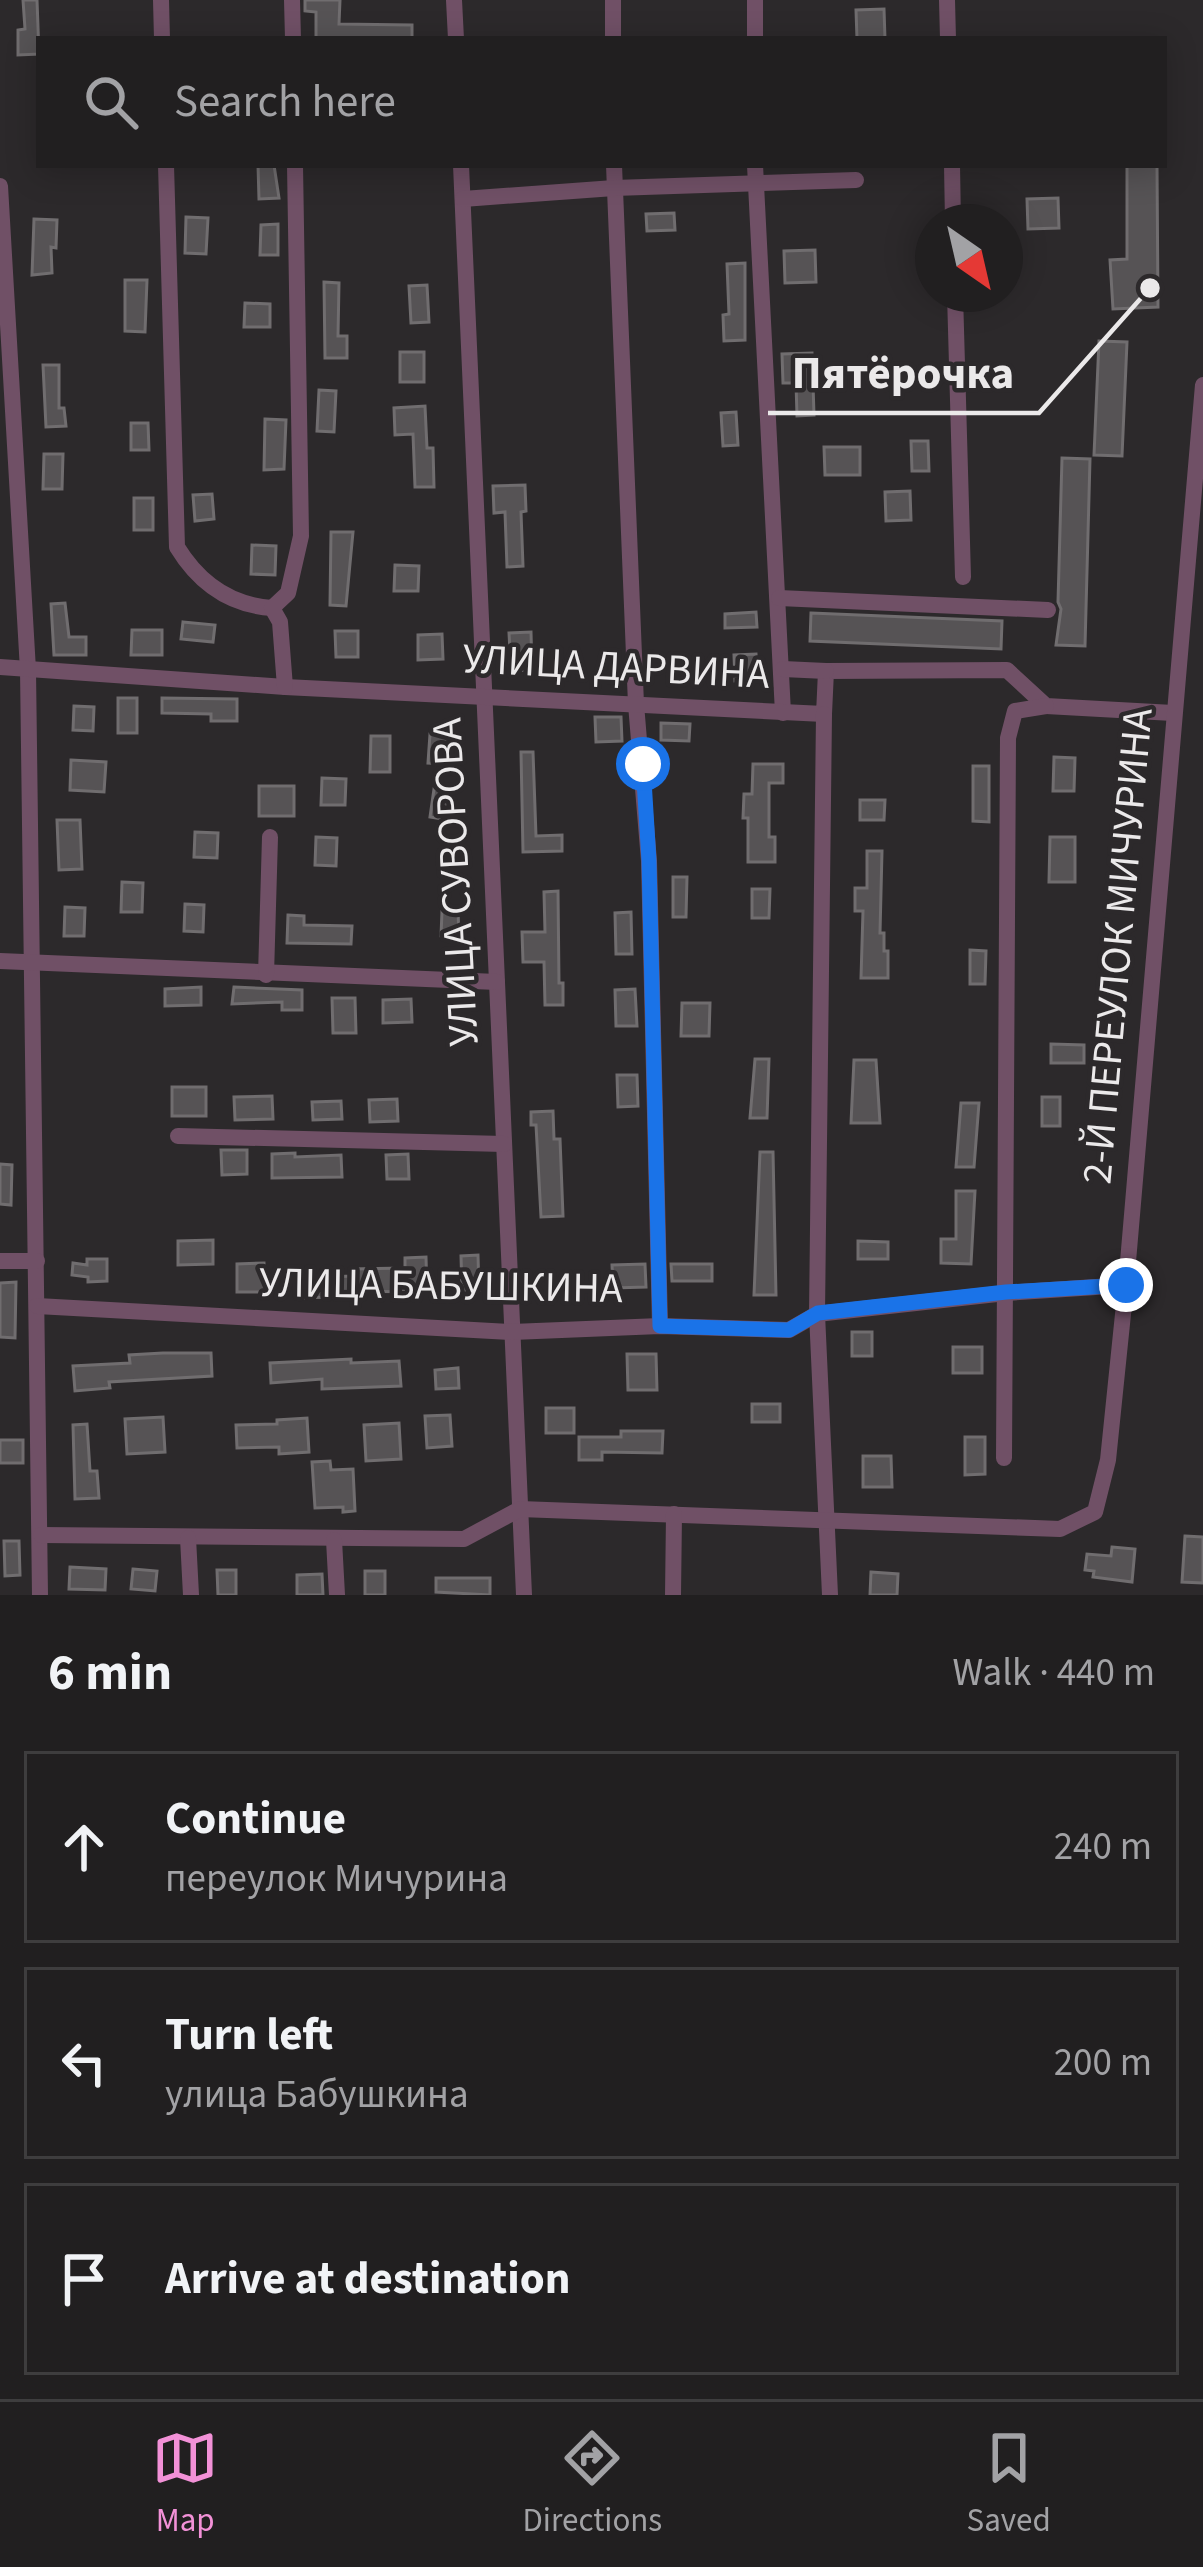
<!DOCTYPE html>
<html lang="en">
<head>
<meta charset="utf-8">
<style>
  :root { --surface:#211f20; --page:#2d2c2d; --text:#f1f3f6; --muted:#a2a2a5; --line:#3e3d3e; --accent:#f291d7 }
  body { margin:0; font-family:"Source Sans 3",sans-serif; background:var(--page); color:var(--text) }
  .compass { position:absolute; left:915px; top:204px; width:108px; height:108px; border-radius:50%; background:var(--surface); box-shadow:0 6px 30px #0003; rotate:146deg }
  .stop { position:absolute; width:36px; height:36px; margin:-27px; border:9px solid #1a73e8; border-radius:50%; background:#fff }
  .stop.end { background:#1a73e8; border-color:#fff; box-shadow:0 3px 12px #0008 }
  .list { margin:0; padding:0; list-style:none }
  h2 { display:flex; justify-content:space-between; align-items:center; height:156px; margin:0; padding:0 48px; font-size:51px }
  h2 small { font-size:39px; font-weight:400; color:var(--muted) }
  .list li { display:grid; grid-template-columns:78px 1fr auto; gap:36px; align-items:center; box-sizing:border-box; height:192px; margin:0 24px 24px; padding:0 24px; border:3px solid var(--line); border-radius:0px }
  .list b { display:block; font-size:45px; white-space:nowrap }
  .list p { margin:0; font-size:39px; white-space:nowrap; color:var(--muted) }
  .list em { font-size:39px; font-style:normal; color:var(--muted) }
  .icon { flex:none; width:66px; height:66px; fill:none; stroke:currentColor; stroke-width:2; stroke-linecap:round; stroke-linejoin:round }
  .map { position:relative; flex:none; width:1203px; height:1595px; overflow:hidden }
  .search { position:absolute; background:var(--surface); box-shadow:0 6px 30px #0003; left:36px; right:36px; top:36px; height:132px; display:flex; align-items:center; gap:30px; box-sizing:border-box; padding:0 42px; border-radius:0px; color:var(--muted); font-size:45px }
  .sheet { height:804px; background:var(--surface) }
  nav { display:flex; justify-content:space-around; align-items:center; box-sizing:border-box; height:168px; border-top:3px solid var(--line); background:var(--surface); font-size:33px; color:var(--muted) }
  nav a { display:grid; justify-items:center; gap:6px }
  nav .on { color:var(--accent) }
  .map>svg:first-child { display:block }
</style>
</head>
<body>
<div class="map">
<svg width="1203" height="1595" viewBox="0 0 1203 1595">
  <rect width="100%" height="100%" fill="#2c292b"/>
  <g fill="#565355" stroke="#706d6f" stroke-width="3">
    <polygon points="23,0 37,0 39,54 18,55 18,30 25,29"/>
    <polygon points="305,0 340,0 339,24 412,25 412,39 316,39 316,12 305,11"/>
    <polygon points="884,9 885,39 857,39 856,10"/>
    <polygon points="258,165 274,165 279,198 259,199"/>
    <polygon points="1127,165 1157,165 1158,307 1113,309 1110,260 1127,259"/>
    <polygon points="1058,198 1059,228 1028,229 1027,199"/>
    <polygon points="674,213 675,230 647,231 646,214"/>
    <polygon points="186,217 208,218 206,254 185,253"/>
    <polygon points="34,219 57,220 56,248 51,247 52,273 32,275"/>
    <polygon points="278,224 278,255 260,255 261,225"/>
    <polygon points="815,250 816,282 785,283 784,251"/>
    <polygon points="745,263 745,340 724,341 723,315 729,314 727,264"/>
    <polygon points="125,280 147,280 145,332 125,331"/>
    <polygon points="324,282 339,283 338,336 347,336 347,358 325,358"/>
    <polygon points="427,285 429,322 411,323 409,286"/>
    <polygon points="245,303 270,304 270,327 244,327"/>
    <polygon points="1099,341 1127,342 1122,456 1094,455"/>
    <rect x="400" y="352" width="24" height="30"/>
    <polygon points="812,353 814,415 797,416 796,383 783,383 782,354"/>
    <polygon points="43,365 59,365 59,408 64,408 66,426 46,427"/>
    <polygon points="319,390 336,391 334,432 317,431"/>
    <polygon points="425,406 427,448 433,448 434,487 415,487 413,434 395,435 394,408"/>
    <polygon points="736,412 738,445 723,446 721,413"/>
    <polygon points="265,419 286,420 284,469 264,470"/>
    <polygon points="131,423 148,423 149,450 131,450"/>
    <polygon points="911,441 928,441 929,471 912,471"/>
    <polygon points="824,447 860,447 860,475 825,475"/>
    <polygon points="44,454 63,454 62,489 43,489"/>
    <polygon points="1062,458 1090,459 1085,646 1056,645 1061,609 1058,602"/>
    <polygon points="525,485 526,511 521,512 523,566 507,567 505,512 494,513 493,486"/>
    <polygon points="910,491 911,520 886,521 885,492"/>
    <polygon points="212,494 214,519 195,521 193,495"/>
    <rect x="134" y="498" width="19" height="32"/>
    <polygon points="331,532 353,532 346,606 330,605"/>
    <polygon points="252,545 276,546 275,575 251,574"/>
    <polygon points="395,565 419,566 418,591 394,591"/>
    <polygon points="65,603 69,637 86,637 86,655 54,655 51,604"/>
    <polygon points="756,612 757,627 725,628 725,614"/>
    <polygon points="811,613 1002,621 1001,649 810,641"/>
    <polygon points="183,622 215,625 213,642 181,639"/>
    <polygon points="132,630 162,630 162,655 131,655"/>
    <polygon points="335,631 358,631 358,657 336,657"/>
    <polygon points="531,632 532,670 511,671 509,633"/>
    <polygon points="442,634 443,659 418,660 418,635"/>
    <polygon points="756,654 757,680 735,681 734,655"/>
    <rect x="118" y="698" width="19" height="35"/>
    <polygon points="162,698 237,699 237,721 211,721 211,714 162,713"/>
    <polygon points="74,706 94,707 93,731 73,730"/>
    <polygon points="595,717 621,717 622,741 596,742"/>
    <polygon points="661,723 690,724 689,741 661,740"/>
    <polygon points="430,734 449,735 447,764 428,763"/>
    <polygon points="371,736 390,736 390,772 370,772"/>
    <polygon points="521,752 533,752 536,836 562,835 562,851 523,852"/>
    <polygon points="1054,757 1075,758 1074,791 1053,791"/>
    <polygon points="71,760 106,762 104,792 70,790"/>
    <polygon points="753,764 783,764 783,783 769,783 769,837 775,837 775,862 748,862 748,818 743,818 744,794 752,794"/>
    <polygon points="973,766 989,766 989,822 973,821"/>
    <polygon points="322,778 346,779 345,805 321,805"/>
    <rect x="259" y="786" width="35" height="30"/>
    <polygon points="434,789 453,791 449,820 430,817"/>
    <polygon points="860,800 885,800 884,820 860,820"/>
    <polygon points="57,820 80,820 82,869 59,870"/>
    <polygon points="195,832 218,833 217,858 194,857"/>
    <polygon points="316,837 337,838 336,866 315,865"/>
    <polygon points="1050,837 1075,837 1075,882 1049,882"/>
    <polygon points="867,851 882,851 880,933 884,933 884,951 888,951 888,978 861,978 863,911 855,911 855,888 867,888"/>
    <polygon points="673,877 687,877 686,917 673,917"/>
    <polygon points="122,882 143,883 142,912 121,912"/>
    <polygon points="752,889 770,889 769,918 752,918"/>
    <polygon points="558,891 559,983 563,983 563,1005 545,1005 544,962 523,962 522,932 545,932 544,892"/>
    <polygon points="185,904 204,905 203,932 184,931"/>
    <polygon points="65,907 85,908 84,936 64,936"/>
    <polygon points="458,910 459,938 441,936 442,911"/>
    <polygon points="631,912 632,954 616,954 615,913"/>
    <polygon points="288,915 304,916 304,925 352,926 351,944 287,943"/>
    <polygon points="970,950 986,951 985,984 970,984"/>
    <polygon points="201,987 201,1005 165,1006 165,989"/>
    <polygon points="234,987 302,990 302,1010 282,1010 282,1002 232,1004"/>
    <polygon points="635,989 637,1026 616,1026 615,990"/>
    <polygon points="332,998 355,998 356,1033 333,1033"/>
    <polygon points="411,999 412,1022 383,1023 383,1000"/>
    <polygon points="682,1003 710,1003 709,1036 681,1036"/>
    <polygon points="1051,1044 1084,1045 1084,1063 1051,1063"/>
    <polygon points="755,1059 769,1059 767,1118 750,1118"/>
    <polygon points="854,1060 876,1060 880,1123 851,1123"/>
    <polygon points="617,1075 637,1075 638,1106 618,1107"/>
    <rect x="172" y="1087" width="34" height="29"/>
    <polygon points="272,1096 273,1119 235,1120 234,1097"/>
    <rect x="1042" y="1097" width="18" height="29"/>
    <polygon points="397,1099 398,1121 370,1122 369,1100"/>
    <polygon points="341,1101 342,1119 313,1120 312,1102"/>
    <polygon points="961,1103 979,1103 974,1167 956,1167"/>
    <polygon points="553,1111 554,1139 560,1139 563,1216 541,1217 536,1125 531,1125 531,1112"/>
    <polygon points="221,1150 247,1150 247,1174 222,1175"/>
    <polygon points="760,1152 773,1152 776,1295 754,1295"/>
    <polygon points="295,1153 295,1157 341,1155 342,1177 272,1178 272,1154"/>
    <polygon points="408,1154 409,1179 387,1179 386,1155"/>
    <polygon points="0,1164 12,1165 11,1205 0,1204"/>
    <polygon points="956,1191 975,1191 971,1264 941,1263 941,1239 956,1239"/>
    <polygon points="213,1240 213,1264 178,1265 178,1241"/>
    <polygon points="858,1241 888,1242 888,1259 858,1259"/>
    <polygon points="478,1255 479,1290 462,1290 461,1256"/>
    <polygon points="426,1257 427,1292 330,1291 330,1297 301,1298 301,1278 352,1276 351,1269 405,1268 405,1258"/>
    <polygon points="87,1259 107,1259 107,1281 88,1282 88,1277 72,1275 73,1263 87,1265"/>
    <polygon points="264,1263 265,1292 237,1292 237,1264"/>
    <polygon points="645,1264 646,1287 613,1288 612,1265"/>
    <polygon points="671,1264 712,1264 712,1281 672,1281"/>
    <polygon points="16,1282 15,1338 0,1337 0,1283"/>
    <rect x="852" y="1332" width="20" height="24"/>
    <rect x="953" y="1347" width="29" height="26"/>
    <polygon points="163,1353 211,1353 212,1376 109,1382 110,1388 75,1391 73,1366 130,1363 129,1355"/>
    <polygon points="627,1354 656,1354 657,1390 628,1390"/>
    <polygon points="351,1359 351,1363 399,1361 401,1386 322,1389 322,1379 271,1383 270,1363"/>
    <polygon points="458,1368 459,1388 436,1389 435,1370"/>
    <rect x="752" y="1404" width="28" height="18"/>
    <rect x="546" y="1408" width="28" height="25"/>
    <polygon points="450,1415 452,1446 427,1448 425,1416"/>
    <polygon points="163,1417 165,1452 127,1454 125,1419"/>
    <polygon points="307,1418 309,1452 279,1454 279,1447 237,1448 236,1425 277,1424 277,1420"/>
    <polygon points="399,1423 401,1459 366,1461 364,1425"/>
    <polygon points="87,1424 90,1471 97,1471 99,1498 75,1499 73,1425"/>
    <polygon points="621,1431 663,1431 662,1453 602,1452 602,1460 579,1460 579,1437 621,1437"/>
    <polygon points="965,1437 985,1437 985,1474 965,1475"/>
    <rect x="0" y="1440" width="23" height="23"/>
    <polygon points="863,1456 891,1456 892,1487 863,1487"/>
    <polygon points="330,1461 331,1470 353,1469 355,1511 343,1512 343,1507 315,1508 312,1462"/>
    <polygon points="1185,1536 1203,1537 1203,1583 1182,1582"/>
    <polygon points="4,1541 19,1541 20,1575 5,1576"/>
    <polygon points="1112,1547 1135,1549 1132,1582 1093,1577 1094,1571 1085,1570 1087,1554 1111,1556"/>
    <polygon points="70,1567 106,1569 105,1590 69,1589"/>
    <polygon points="133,1569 157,1571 155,1591 131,1589"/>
    <polygon points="217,1570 236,1570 236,1595 218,1595"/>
    <rect x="365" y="1571" width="20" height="24"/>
    <polygon points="871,1572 898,1574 897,1595 870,1595"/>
    <polygon points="322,1574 323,1595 297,1595 297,1575"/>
    <polygon points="436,1578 490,1578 490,1595 436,1592"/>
  </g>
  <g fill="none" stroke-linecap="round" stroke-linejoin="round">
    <g stroke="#705066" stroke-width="16">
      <polyline points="161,0 162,39"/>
      <polyline points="292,0 293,39"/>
      <polyline points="454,0 456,39"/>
      <polyline points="613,0 613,39"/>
      <polyline points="755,0 755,39"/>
      <polyline points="947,0 948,39"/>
      <path d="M 166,165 L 177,547 C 199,583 229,605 272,608"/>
      <polyline points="461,165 524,1595"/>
      <polyline points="614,165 636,704 649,861 660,1326"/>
      <polyline points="755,165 783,713"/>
      <polyline points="952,165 953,222"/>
      <polyline points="0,186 28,670 40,1595"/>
      <polyline points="463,199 614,188 856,180"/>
      <polyline points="955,294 963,577"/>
      <polyline points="779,598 1048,610"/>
      <polyline points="0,667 285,687 824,714 826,671 1007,670 1046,706 1173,713"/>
      <polyline points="783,669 826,671"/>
      <polyline points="285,687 280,622 272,608 288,593 301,536 295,165"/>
      <polyline points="824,714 817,1314 830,1595"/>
      <polyline points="0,961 497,982"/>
      <polyline points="266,975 270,837"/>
      <polyline points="178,1136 504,1144"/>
      <polyline points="0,1261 37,1261"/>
      <polyline points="37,1306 512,1332 660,1326 789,1330 817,1314 1006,1293 1126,1285"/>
      <polyline points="1004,1458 1008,738 1015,711 1046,706"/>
      <polyline points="41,1535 464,1539 520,1509 1060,1529 1095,1512 1108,1460 1126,1285 1203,385"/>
      <polyline points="188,1538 191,1595"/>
      <polyline points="334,1540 337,1595"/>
      <polyline points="673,1595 674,1514"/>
    </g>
  </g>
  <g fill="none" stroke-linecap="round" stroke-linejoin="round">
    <polyline stroke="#1a73e8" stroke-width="15" points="643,764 649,861 660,1326 789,1330 818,1313 1006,1292 1126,1285"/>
  </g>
  <g text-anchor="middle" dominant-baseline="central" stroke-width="9" stroke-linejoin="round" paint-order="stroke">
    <g font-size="42" fill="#ebe9ea" stroke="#2c292b">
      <text transform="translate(616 667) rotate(3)">УЛИЦА ДАРВИНА</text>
      <text transform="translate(456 882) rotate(-93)">УЛИЦА СУВОРОВА</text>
      <text transform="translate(1118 946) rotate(-85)">2-Й ПЕРЕУЛОК МИЧУРИНА</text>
      <text transform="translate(441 1286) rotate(1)">УЛИЦА БАБУШКИНА</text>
    </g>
  </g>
  <path fill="none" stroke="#ebe9ea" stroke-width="4.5" d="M1150 288L1039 413H768"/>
  <circle fill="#ebe9ea" stroke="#2c292b" stroke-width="4.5" cx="1150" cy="288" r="12"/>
  <g font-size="45" text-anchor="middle" font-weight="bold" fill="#ebe9ea" stroke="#2c292b" stroke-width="9" stroke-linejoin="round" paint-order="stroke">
    <text x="903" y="388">Пятёрочка</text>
  </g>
</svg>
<svg class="compass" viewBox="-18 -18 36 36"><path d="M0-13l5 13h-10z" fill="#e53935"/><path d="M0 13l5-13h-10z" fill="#a2a2a5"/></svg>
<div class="stop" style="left:643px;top:764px"></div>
<div class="stop end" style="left:1126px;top:1285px"></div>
<div class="search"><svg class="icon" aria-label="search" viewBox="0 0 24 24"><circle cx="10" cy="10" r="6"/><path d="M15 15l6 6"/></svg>Search here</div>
</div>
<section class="sheet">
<h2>6 min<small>Walk · 440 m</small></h2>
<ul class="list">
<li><svg class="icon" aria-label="ahead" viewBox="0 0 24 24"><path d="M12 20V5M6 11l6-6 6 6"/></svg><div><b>Continue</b><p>переулок Мичурина</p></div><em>240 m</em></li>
<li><svg class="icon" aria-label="left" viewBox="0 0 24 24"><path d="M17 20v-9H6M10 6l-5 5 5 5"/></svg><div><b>Turn left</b><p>улица Бабушкина</p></div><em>200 m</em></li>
<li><svg class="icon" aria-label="arrive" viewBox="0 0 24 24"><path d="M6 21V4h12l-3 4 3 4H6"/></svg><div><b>Arrive at destination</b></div></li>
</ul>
</section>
<nav>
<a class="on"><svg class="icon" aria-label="map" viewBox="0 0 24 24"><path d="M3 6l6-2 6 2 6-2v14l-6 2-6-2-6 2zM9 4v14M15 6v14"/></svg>Map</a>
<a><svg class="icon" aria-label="directions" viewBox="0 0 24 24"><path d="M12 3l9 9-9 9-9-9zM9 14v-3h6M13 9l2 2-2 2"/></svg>Directions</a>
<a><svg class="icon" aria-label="saved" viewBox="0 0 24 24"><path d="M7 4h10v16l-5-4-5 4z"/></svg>Saved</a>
</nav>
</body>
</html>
